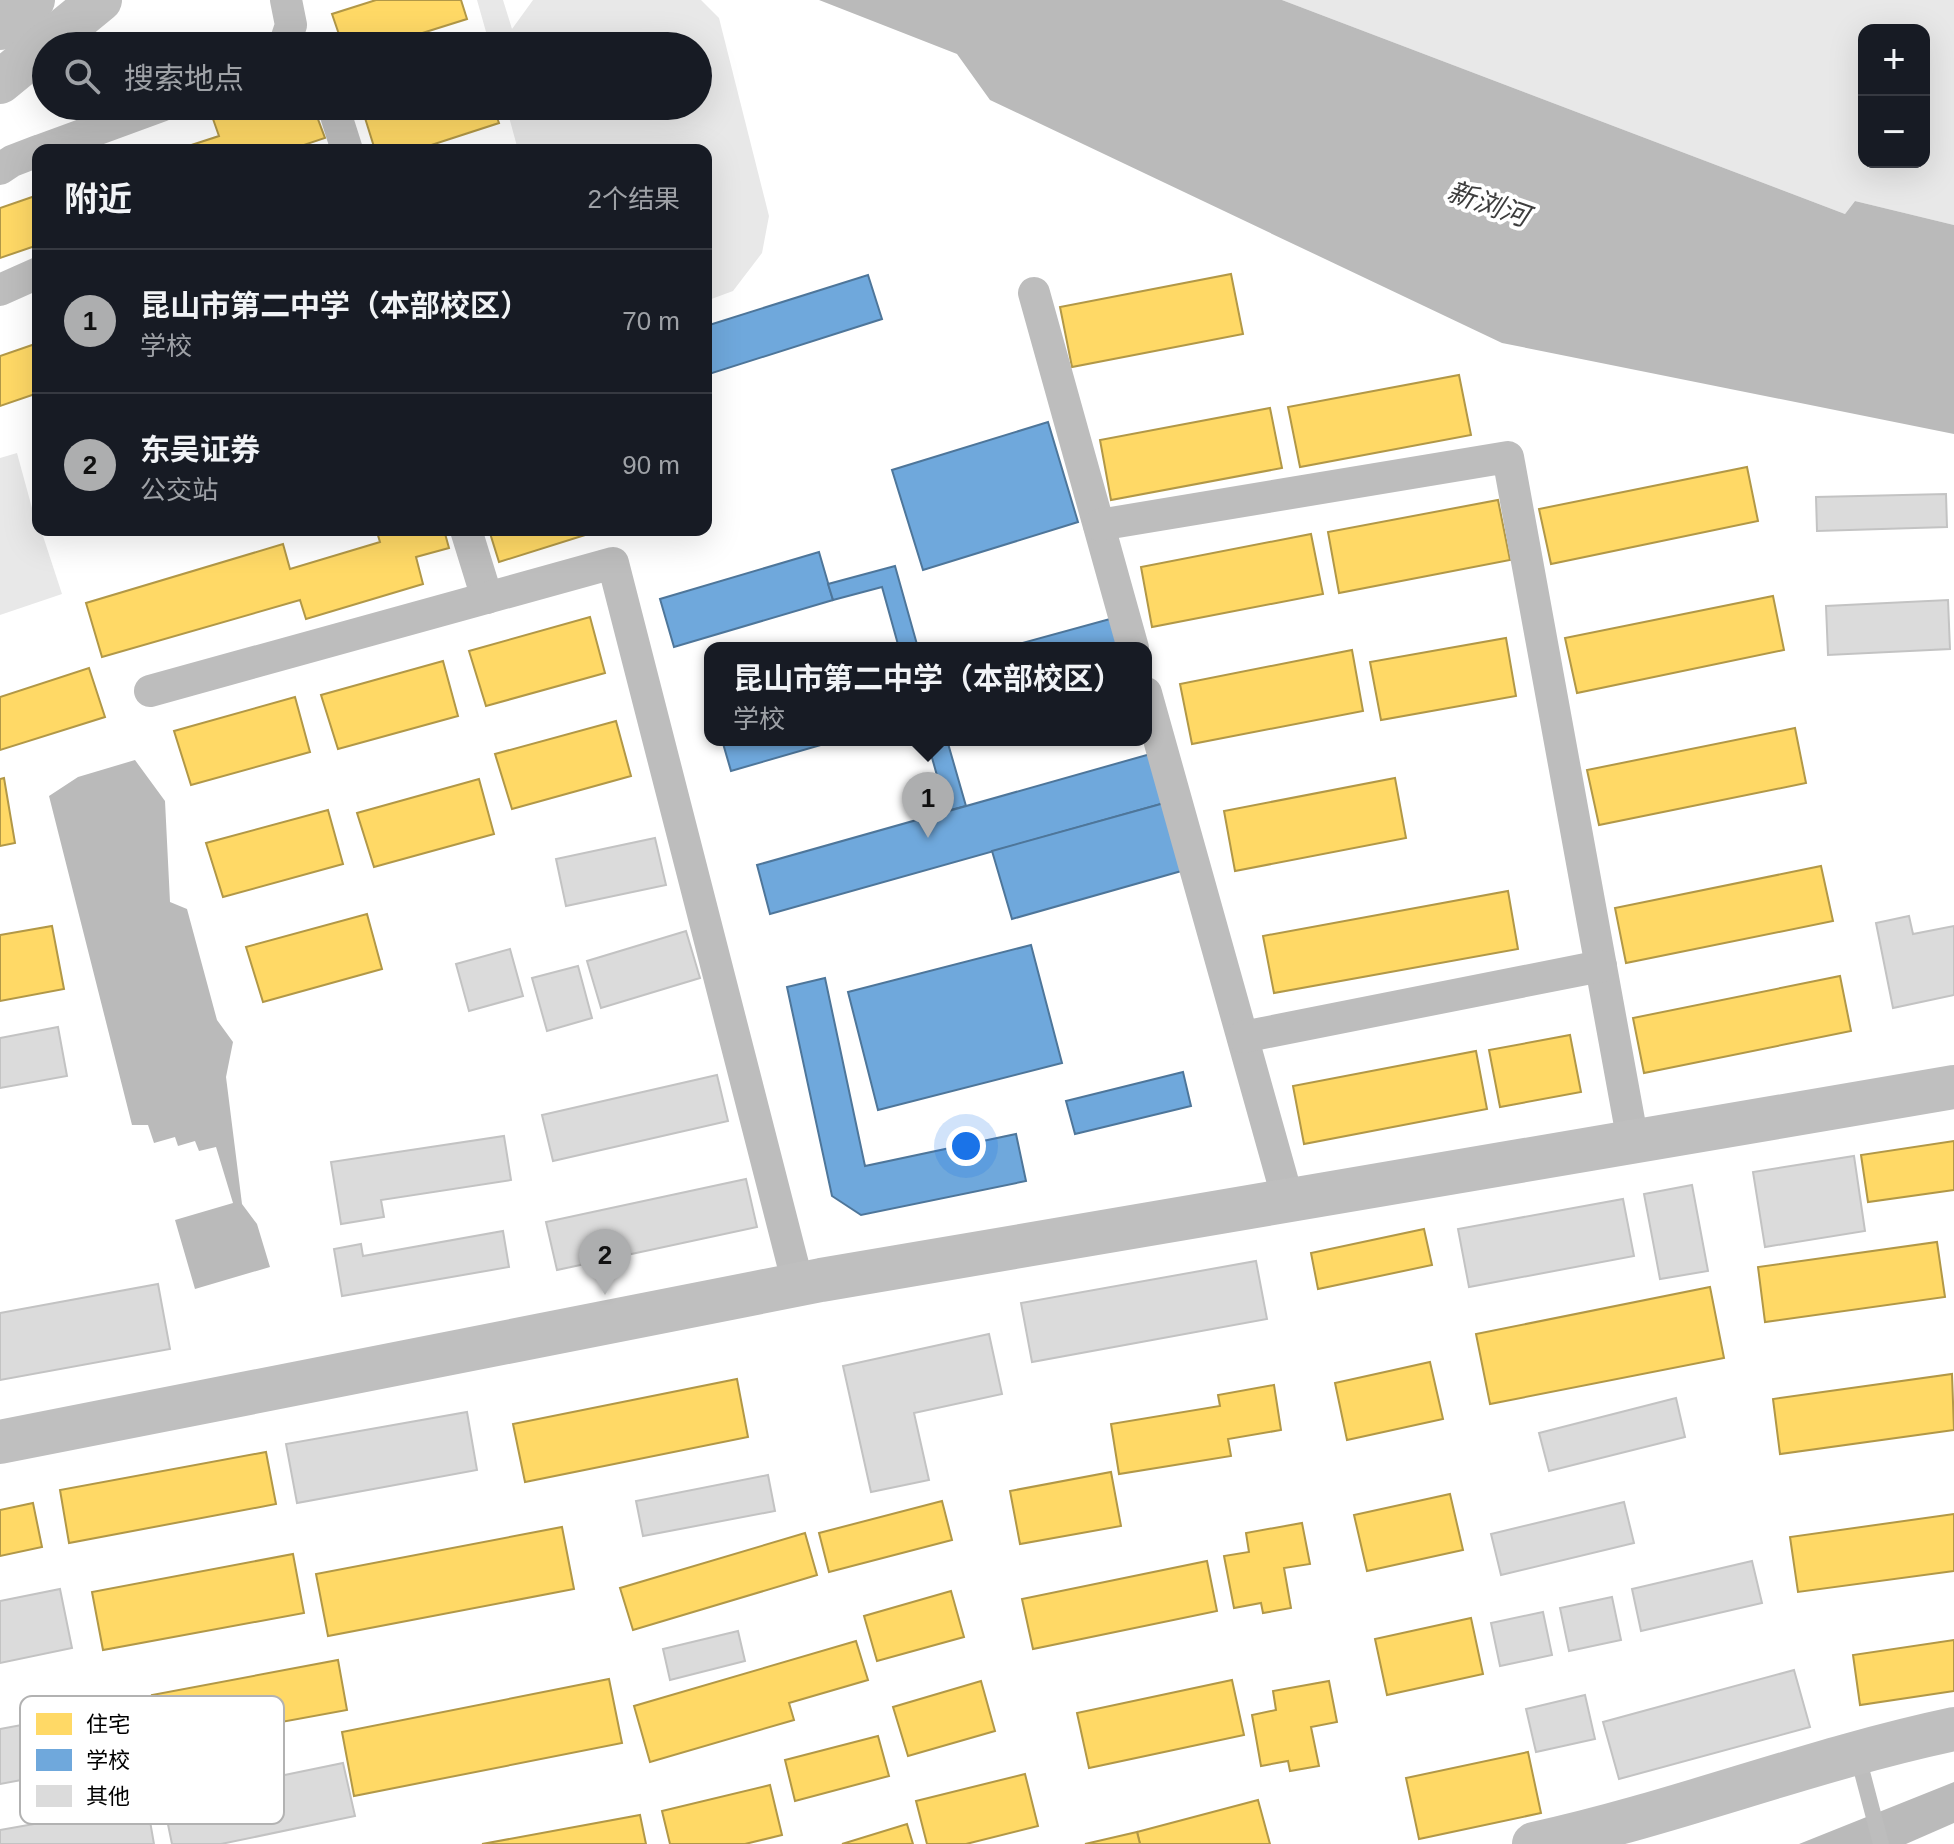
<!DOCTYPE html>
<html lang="zh">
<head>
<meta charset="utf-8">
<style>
  :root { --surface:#171b24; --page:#242831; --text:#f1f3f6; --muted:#9ea1a6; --line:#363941; --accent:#adaeaf }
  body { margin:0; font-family:Helvetica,"Noto Sans SC",sans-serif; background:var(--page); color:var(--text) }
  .controls { position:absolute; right:24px; top:24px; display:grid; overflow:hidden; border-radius:16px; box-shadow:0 8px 32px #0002 }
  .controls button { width:72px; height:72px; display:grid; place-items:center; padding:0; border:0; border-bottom:2px solid var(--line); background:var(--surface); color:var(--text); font:40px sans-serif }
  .you { position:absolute; left:966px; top:1146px; width:28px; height:28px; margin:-20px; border:6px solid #fff; border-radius:50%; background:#1a73e8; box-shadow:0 0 0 12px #1a73e833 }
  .badge { display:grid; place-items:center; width:52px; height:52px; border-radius:50%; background:var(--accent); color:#111; font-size:26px; font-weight:700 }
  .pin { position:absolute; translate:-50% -66px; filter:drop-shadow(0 2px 4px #0008) }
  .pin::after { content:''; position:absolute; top:42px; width:28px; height:24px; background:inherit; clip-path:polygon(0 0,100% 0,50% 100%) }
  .popup { position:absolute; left:704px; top:642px; width:448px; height:104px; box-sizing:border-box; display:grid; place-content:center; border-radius:16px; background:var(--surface); filter:drop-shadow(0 2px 6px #0005); font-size:26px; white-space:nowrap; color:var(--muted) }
  .popup b { font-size:30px; color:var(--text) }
  .popup::after { content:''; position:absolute; left:50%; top:100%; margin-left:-16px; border:16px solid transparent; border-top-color:var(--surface) }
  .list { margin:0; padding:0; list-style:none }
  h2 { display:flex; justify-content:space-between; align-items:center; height:104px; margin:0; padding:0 32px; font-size:34px }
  h2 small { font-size:26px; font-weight:400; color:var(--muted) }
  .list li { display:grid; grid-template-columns:52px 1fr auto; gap:24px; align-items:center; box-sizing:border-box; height:144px; padding:0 32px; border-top:2px solid var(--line) }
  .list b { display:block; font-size:30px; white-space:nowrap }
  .list p { margin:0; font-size:26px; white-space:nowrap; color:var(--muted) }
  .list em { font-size:26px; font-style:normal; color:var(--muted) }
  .icon { flex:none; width:44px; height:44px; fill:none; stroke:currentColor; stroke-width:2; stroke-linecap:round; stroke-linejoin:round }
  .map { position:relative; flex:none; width:1954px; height:1844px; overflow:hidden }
  .search { position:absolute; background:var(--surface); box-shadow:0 8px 32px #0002; left:32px; top:32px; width:680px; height:88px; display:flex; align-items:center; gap:20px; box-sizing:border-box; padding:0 28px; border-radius:44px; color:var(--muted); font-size:30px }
  .panel { position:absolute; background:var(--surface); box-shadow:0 8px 32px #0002; left:32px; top:144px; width:680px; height:392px; border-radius:16px }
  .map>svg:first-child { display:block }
</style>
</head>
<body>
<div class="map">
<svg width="1954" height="1844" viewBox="0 0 1954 1844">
  <rect width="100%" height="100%" fill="#fff"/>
  <g fill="#e8e8e8" fill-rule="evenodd">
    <polygon points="477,0 503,0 512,29 533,0 701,0 719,18 769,216 762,253 733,291 706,301 706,150 518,150 506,106 698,106 698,46 490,46"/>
    <path d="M 1282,0 L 1954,0 L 1954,225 L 1855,201 L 1845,214 ZM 1864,30 L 1924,30 L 1924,162 L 1864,162 Z"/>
    <polygon points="17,453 38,530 41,530 62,594 0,615 0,458"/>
  </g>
  <g fill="#bababa">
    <polygon points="819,0 1282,0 1845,214 1855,201 1954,225 1954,434 1502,343 990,100 957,54"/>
    <polygon points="135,760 165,801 170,902 187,909 217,1020 233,1042 226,1077 242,1204 257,1224 270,1267 195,1289 175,1220 233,1203 216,1147 199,1151 195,1141 178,1146 175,1137 154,1143 148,1125 132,1125 49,796 78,777"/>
    <polygon points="1954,1782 1954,1823 1906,1844 1799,1844"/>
  </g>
  <g fill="#ffd966" stroke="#b29847" stroke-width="2">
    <polygon points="376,0 461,0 467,19 381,46 343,46 332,14"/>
    <polygon points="252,106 313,106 325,138 289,150 176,150 219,136 213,119"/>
    <polygon points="404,106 493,106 499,123 416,150 375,150 365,118"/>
    <polygon points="38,195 38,245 0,258 0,208"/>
    <polygon points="1231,274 1243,334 1072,367 1060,307"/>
    <polygon points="38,343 38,393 0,406 0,356"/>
    <polygon points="1459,375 1471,435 1300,467 1288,407"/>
    <polygon points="1270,408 1282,468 1111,500 1100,440"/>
    <polygon points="1747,467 1758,521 1551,564 1539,509"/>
    <polygon points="1498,500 1510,560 1339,593 1328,532"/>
    <polygon points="382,530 444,530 449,548 416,557 423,584 306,619 300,600 102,657 86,603 283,544 290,569 380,542 377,532"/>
    <polygon points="489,530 601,530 499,562"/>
    <polygon points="1311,534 1323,594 1152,627 1141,567"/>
    <polygon points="1773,596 1784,650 1577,693 1565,638"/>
    <polygon points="590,617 605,673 486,706 469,651"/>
    <polygon points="1506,638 1516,696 1381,720 1370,662"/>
    <polygon points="1352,650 1363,711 1192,744 1180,684"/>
    <polygon points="443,661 458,716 338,749 321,695"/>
    <polygon points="89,668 105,717 0,750 0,697"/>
    <polygon points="295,697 310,752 191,785 174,731"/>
    <polygon points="616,721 631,776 512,809 495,754"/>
    <polygon points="1795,728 1806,783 1599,825 1587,770"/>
    <polygon points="4,778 15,843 0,846 0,779"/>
    <polygon points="1395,778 1406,838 1235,871 1224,811"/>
    <polygon points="479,779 494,834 374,867 357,813"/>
    <polygon points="328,810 343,864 223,897 206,843"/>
    <polygon points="1821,866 1833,921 1626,963 1615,908"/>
    <polygon points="1508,891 1518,949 1274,993 1263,936"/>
    <polygon points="367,914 382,969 263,1002 246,947"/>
    <polygon points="52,926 64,989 0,1001 0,935"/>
    <polygon points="1840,976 1851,1031 1644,1073 1633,1018"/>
    <polygon points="1570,1035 1581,1092 1500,1107 1489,1050"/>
    <polygon points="1476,1051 1487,1109 1304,1144 1293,1086"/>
    <polygon points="1954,1141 1954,1190 1868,1202 1861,1155"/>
    <polygon points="1424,1229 1432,1265 1318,1289 1311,1253"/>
    <polygon points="1937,1242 1945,1297 1765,1322 1758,1267"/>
    <polygon points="1710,1287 1724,1358 1490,1404 1476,1334"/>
    <polygon points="1430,1362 1443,1419 1347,1440 1335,1383"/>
    <polygon points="1952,1374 1954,1430 1780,1454 1773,1399"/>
    <polygon points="737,1379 748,1437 525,1482 513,1424"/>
    <polygon points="1274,1385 1281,1430 1228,1439 1231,1456 1119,1474 1111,1424 1220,1406 1218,1395"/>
    <polygon points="266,1452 276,1504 69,1543 60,1490"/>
    <polygon points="1111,1472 1121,1526 1020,1544 1010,1491"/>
    <polygon points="1450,1494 1463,1550 1367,1571 1354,1515"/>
    <polygon points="942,1501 952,1540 829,1572 819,1533"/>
    <polygon points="33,1503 42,1547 0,1556 0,1510"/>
    <polygon points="1954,1514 1954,1571 1798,1592 1790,1537"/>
    <polygon points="1302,1523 1310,1564 1284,1568 1291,1608 1263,1613 1261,1603 1234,1608 1224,1556 1249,1552 1246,1533"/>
    <polygon points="562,1527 574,1589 328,1636 316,1574"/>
    <polygon points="805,1533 817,1575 633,1630 620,1588"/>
    <polygon points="293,1554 304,1613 103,1650 92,1592"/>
    <polygon points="1207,1561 1217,1611 1033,1649 1022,1599"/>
    <polygon points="951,1591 964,1637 877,1661 864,1616"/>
    <polygon points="1471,1618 1483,1674 1387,1695 1375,1639"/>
    <polygon points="1954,1640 1954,1691 1860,1705 1853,1655"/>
    <polygon points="856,1641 868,1680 789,1703 794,1720 650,1762 634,1706"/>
    <polygon points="338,1660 347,1710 162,1744 152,1695"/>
    <polygon points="609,1679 622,1743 354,1796 342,1732"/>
    <polygon points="1232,1680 1244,1735 1089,1768 1077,1713"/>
    <polygon points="981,1681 995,1731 908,1756 893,1707"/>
    <polygon points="1329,1681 1337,1722 1311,1727 1319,1766 1290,1771 1288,1761 1261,1766 1252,1715 1276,1710 1273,1691"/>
    <polygon points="878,1736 889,1776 795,1801 785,1760"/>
    <polygon points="1528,1752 1541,1813 1419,1839 1406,1778"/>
    <polygon points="1025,1774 1038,1826 966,1844 927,1844 916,1801"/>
    <polygon points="770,1785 782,1835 745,1844 670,1844 662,1811"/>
    <polygon points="1258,1800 1270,1844 1140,1844 1137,1832"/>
    <polygon points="640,1815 646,1844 482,1844"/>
    <polygon points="907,1824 913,1844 842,1844"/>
    <polygon points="1137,1832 1140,1844 1085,1844"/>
  </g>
  <g fill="#6fa8dc" stroke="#4e769a" stroke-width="2">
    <polygon points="868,275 882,319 706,375 706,326"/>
    <polygon points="1048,422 1078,522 923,570 892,470"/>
    <polygon points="819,552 833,600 674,647 660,599"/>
    <polygon points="895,566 918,648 899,648 882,587 833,600 828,584"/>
    <polygon points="1110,619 1118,648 1004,648"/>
    <polygon points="722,740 838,740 731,771"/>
    <polygon points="927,740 947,740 966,806 947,811"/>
    <polygon points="1154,753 1168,802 770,914 757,865"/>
    <polygon points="1168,802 1185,870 1012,919 992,851"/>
    <polygon points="1031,945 1062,1063 878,1110 848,992"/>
    <polygon points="825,978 865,1166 1016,1134 1026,1181 861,1215 832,1196 787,987"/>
    <polygon points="1183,1072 1191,1106 1075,1134 1066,1101"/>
  </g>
  <g fill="#dbdbdb" stroke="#c3c3c3" stroke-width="2">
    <polygon points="1946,494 1947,527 1817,531 1816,497"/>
    <polygon points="1948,600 1950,649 1828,655 1826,606"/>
    <polygon points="655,838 666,885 566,906 556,859"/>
    <polygon points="1909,916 1913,934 1954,926 1954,995 1893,1008 1876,923"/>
    <polygon points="686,931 700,978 601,1008 587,961"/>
    <polygon points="510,949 523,996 469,1011 456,964"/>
    <polygon points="578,966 592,1018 547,1031 532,978"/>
    <polygon points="58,1027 67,1076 0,1088 0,1038"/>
    <polygon points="717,1075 728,1121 553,1161 542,1115"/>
    <polygon points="504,1136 511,1180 381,1200 384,1217 341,1224 331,1162"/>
    <polygon points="1854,1156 1865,1231 1765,1247 1753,1172"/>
    <polygon points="746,1179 757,1227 557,1270 546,1222"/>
    <polygon points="1692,1185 1708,1271 1660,1279 1644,1194"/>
    <polygon points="1623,1199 1634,1256 1469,1287 1458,1229"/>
    <polygon points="503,1231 509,1267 342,1296 334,1249 361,1244 363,1256"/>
    <polygon points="1256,1261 1267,1319 1032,1362 1021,1303"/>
    <polygon points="158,1284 170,1349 0,1380 0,1313"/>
    <polygon points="989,1334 1002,1394 914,1413 929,1480 871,1492 843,1366"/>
    <polygon points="1676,1398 1685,1437 1549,1471 1539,1433"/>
    <polygon points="467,1412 477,1470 297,1503 286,1444"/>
    <polygon points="768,1475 775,1511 643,1536 636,1501"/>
    <polygon points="1624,1502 1634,1543 1501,1575 1491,1534"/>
    <polygon points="1752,1561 1762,1603 1641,1631 1632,1589"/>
    <polygon points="60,1589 72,1648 0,1663 0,1601"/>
    <polygon points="1612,1597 1621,1640 1569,1651 1560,1608"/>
    <polygon points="1543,1612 1552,1655 1500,1666 1491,1623"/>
    <polygon points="738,1631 745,1661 670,1680 663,1649"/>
    <polygon points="1794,1670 1810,1727 1619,1779 1603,1722"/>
    <polygon points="1585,1695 1595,1739 1536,1752 1526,1709"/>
    <polygon points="129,1705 139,1758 0,1784 0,1729"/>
    <polygon points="343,1763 355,1816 221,1844 172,1844 163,1800"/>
    <polygon points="147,1804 154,1844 0,1844 0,1830"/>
  </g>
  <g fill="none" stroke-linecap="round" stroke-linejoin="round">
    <polyline stroke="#bdbdbd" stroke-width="16" points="1857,1753 1881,1844"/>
    <g stroke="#bdbdbd" stroke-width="32">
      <polyline points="284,46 291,25 286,0"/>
      <polyline points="333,106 347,150"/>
      <polyline points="41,150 161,106"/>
      <polyline points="0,169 12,161 38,151"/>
      <polyline points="0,290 38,273"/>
      <polyline points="1034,293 1133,648"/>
      <polyline points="1099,525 1508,457 1633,1142"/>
      <polyline points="466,530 487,598"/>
      <polyline points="150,691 613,563 798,1284"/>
      <polyline points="1146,693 1288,1200"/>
      <polyline points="1243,1037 1601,966"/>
    </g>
    <g stroke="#bfbfbf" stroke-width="44">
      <polyline points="0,28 33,0"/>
      <polyline points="0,82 100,0"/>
      <polyline points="0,1442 821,1280 1954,1087"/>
      <path d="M 1534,1844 C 1676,1813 1812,1759 1954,1729"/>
    </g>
  </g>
  <g text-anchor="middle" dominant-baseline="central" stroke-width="8" stroke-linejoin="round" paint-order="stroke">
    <g font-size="28" font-style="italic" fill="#3d3d3d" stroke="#fff">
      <text transform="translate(1488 204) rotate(19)">新浏河</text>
    </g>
  </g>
  <rect x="20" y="1696" width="264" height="128" rx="12" fill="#fff" stroke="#b2b2b2" stroke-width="2"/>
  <rect x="36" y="1713" width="36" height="22" fill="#ffd966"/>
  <rect x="36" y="1749" width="36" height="22" fill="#6fa8dc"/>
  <rect x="36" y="1785" width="36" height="22" fill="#dbdbdb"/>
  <g font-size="22" fill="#000">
    <text x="86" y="1732">住宅</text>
    <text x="86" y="1768">学校</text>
    <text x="86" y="1804">其他</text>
  </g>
</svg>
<div class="controls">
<button>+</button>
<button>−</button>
</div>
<div class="you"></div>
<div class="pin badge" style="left:928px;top:838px">1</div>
<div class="popup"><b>昆山市第二中学（本部校区）</b>学校</div>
<div class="pin badge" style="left:605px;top:1295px">2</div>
<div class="search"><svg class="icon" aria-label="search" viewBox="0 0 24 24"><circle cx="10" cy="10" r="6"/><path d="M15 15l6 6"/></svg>搜索地点</div>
<section class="panel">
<h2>附近<small>2个结果</small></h2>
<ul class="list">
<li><span class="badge">1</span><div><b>昆山市第二中学（本部校区）</b><p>学校</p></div><em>70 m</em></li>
<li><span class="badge">2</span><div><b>东吴证券</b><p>公交站</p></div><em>90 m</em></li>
</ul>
</section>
</div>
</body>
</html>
